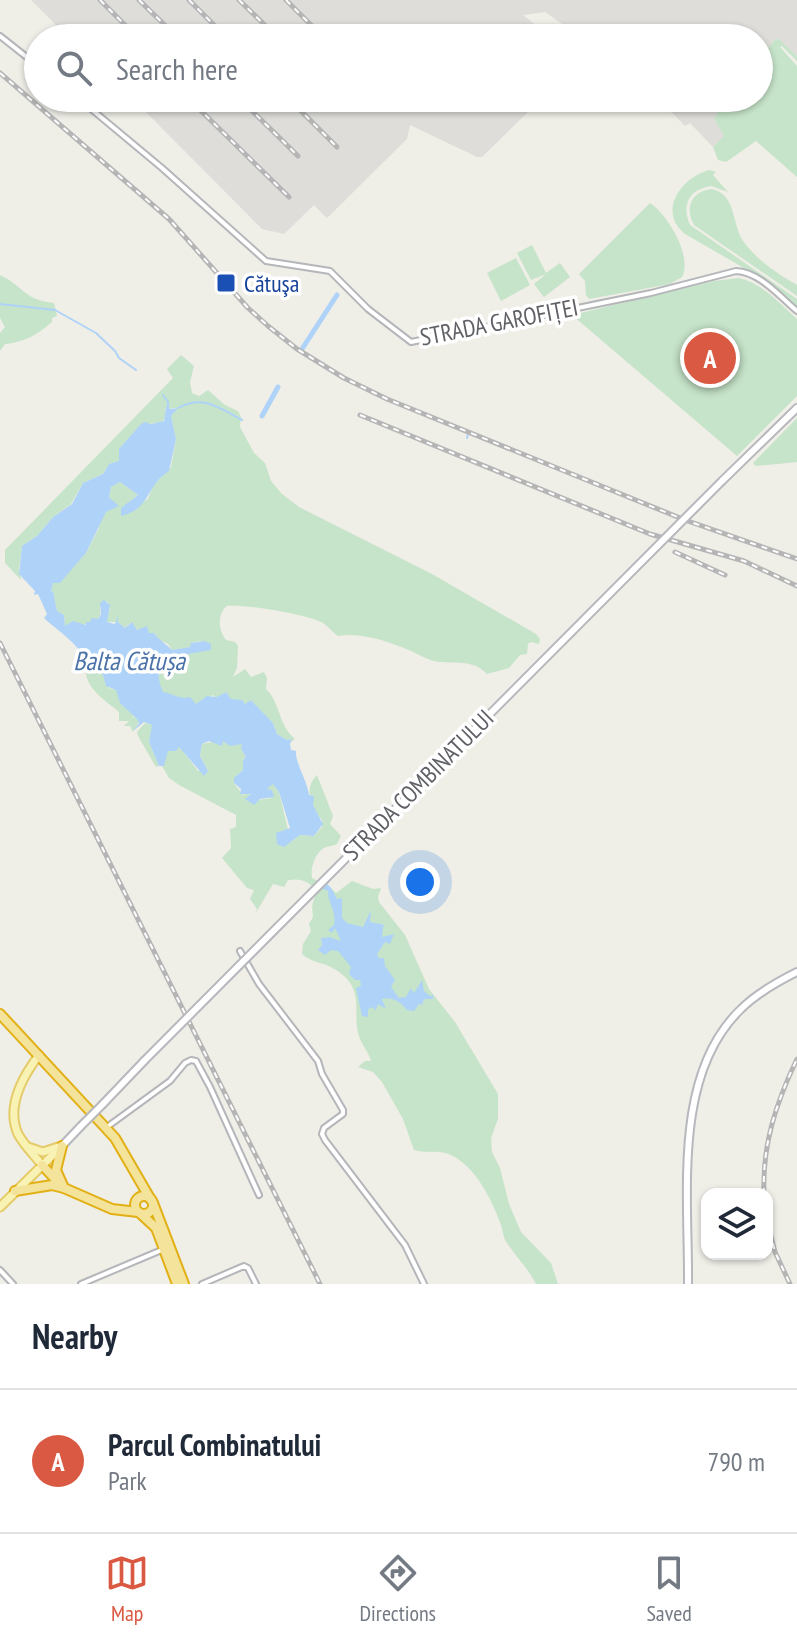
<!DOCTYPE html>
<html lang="en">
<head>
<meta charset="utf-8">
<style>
  :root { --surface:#fff; --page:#f6f6f7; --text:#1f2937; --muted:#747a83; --line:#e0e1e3; --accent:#da5942 }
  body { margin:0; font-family:"PT Sans Narrow",sans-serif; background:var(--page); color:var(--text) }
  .controls { position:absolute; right:24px; bottom:24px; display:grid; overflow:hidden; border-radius:16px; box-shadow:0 2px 6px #0004 }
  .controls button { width:72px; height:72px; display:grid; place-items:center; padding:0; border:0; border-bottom:2px solid var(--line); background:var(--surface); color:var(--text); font:40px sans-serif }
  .you { position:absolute; left:420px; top:882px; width:28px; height:28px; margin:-20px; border:6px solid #fff; border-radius:50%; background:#1a73e8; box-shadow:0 0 0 12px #1a73e833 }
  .badge { display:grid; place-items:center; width:52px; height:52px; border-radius:50%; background:var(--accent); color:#fff; font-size:26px; font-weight:700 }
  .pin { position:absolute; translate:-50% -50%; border:4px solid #fff; box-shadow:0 2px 8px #0006 }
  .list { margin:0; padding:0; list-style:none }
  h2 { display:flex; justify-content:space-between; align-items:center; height:104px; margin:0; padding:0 32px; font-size:34px }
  h2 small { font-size:26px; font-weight:400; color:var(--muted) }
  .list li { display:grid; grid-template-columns:52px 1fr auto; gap:24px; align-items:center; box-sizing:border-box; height:144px; padding:0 32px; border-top:2px solid var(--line) }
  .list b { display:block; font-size:30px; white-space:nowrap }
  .list p { margin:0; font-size:26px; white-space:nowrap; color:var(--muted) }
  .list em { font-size:26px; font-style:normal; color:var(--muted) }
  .icon { flex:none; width:44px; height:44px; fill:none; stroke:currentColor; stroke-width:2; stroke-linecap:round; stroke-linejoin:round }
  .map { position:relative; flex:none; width:797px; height:1284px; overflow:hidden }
  .search { position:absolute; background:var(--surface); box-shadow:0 2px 6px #0004; left:24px; right:24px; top:24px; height:88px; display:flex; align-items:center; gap:20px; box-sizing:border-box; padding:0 28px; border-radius:44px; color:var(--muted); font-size:30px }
  .sheet { height:248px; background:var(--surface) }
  nav { display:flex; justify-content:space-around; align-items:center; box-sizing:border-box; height:112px; border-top:2px solid var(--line); background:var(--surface); font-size:22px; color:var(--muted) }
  nav a { display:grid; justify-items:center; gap:4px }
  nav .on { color:var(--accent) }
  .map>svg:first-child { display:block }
</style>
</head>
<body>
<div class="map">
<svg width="797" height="1284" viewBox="0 0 797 1284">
  <rect width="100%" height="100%" fill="#efeee7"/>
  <g fill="#deddd9">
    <polygon points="31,0 797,0 797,56 779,39 775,39 759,60 759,38 582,38 545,12 523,15 552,38 69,38"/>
    <polygon points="132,98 542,98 482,157 477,157 410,125 407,139 327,218 314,205 284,234 262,229"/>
    <polygon points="658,98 729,98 714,118 725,136 713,147 690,123 685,126"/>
  </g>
  <g fill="#c6e4c9">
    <polygon points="775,39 779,39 797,56 797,61 782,46 780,47 797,66 797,177 756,141 726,162 718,160 713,147 724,136 714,118 729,98 759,98 759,60"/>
    <path d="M 709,170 L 716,172 L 713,175 L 728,192 L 711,186 C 689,189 681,205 690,225 L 797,299 L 797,307 L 758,276 L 685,234 C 657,211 681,178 709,170 Z"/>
    <path d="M 712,189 C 736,194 732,224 743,241 C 758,261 776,273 797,285 L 797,296 L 694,225 C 684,207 692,191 712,189 Z"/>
    <path d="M 650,203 C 667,214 693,256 682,277 L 670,284 L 589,299 L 586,295 L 585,281 L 579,274 Z"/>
    <polygon points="532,245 546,273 560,263 570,277 544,297 534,284 546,274 531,280 517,253"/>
    <polygon points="516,258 530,285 501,301 487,273"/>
    <path d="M 0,275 C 25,287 22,299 54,303 L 57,316 L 52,318 L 52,322 C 39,334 22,343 5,344 L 0,351 L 0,333 L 5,327 L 0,318 Z"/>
    <path d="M 739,278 C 762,283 780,304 797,319 L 797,396 L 737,456 L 572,315 L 714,281 Z"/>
    <path d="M 181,355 L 194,366 L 190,382 L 192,393 L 199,396 L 208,390 L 225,405 L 238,411 L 241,417 L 240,427 L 254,453 L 265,463 L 271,481 L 282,494 L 299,507 L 432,574 L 536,634 L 540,639 L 539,644 L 531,642 L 528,644 L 527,654 L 520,655 L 509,668 L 487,674 C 472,658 454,665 434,661 C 426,659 418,654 411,651 C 389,642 362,632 338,636 C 332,632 329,627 323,623 C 307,614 244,604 227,606 C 217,614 218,630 226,640 L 235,642 L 238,646 L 237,668 L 233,677 L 245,669 L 251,677 L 264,672 L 267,678 L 266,689 C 280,702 279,726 294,738 L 294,740 L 291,742 L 292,739 L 287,740 L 277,734 L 274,725 L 251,700 L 246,705 L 230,699 L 226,692 L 217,698 L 213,695 L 196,704 L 162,692 L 157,682 L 162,660 L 195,651 L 211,650 L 201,641 L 191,643 L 191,647 L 172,650 L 168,644 L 159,640 L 154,633 L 149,633 L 147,627 L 137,630 L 130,623 L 125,628 L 118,622 L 107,622 L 106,617 L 110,609 L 107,601 L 100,607 C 104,627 79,625 65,626 L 64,615 L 57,611 L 53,592 L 51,593 L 53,583 L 60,582 L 86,553 L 99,528 L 97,525 L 106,512 L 114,506 L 109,496 L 111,487 L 120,482 L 138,495 L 130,501 L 122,515 L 148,499 L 153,486 L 171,467 L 176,439 L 171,416 L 176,408 L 165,409 L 165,418 L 162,422 C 132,425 140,429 119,449 L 119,461 L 107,467 L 103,474 L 83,483 L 71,504 L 53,517 L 37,536 L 22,546 L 19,569 L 21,580 L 5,563 L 5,550 L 173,378 L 167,369 Z"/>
    <polygon points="797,418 797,462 756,466 753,463"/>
    <path d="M 93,667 L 103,675 L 109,688 L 116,690 L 132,712 L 134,715 L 132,718 L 135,716 L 139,722 L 133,732 L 130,726 L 124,726 L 129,721 L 119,721 L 119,712 C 108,702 85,689 86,670 Z"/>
    <polygon points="145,723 153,725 149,742 159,766 156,767 138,736 137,732"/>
    <path d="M 223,740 L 242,744 L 242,751 L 246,757 L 243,760 L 243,770 L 236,776 L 234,783 L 243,795 L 248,793 L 251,796 L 249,798 L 259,800 L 271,798 L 266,789 L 273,783 L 279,792 L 291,842 L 300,835 L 314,836 L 322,827 L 322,820 C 311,807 303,789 317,775 L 333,816 L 330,824 L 341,836 L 337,844 C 333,846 329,846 324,848 C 315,853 310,869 312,878 L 331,888 L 336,893 L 352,881 L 373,889 L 381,888 L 378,897 L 379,902 L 405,935 L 429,989 L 455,1022 L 498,1094 L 498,1119 L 491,1138 L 492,1152 L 500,1168 L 509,1204 L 521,1232 L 551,1263 L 558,1284 L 536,1284 C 528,1268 516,1257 507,1243 C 503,1237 503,1231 501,1225 C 492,1200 476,1167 451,1155 C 438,1149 427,1154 414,1150 L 403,1119 L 382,1082 L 373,1072 L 358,1067 L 365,1061 L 371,1061 C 369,1052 363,1047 360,1039 C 350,1015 368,990 336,970 C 325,962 313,964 302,954 L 303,944 L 311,931 L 309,924 L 313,917 L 312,906 L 316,892 C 311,881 300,878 288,880 L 284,887 L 273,884 L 255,914 L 257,909 L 250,899 L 254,890 L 247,888 L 222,858 L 231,848 L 230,829 L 236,827 L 236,815 L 179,785 L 169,778 L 162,766 L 168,751 L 176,751 L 179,746 L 198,771 L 208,771 L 200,756 L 202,744 Z"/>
  </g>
  <g fill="#afd3f8">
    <path d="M 168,406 L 170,409 L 178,408 L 171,416 L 176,439 L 169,471 C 145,487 151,509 121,516 L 121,508 L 138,495 L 120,482 L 111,487 L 109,497 L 119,506 L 106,512 L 86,553 L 60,583 L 53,583 L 51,592 L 53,591 L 57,611 L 64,615 L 65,626 L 73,621 L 86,625 L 86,622 L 90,622 L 92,618 L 98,619 L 101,614 L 100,603 L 104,600 L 110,605 L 107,622 L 115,624 L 118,616 L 118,622 L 125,628 L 132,622 L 137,630 L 147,626 L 149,633 L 154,633 C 160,641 165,643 172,650 L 190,647 L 191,643 L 205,641 L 211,644 L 211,650 L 165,658 C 156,669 158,681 163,692 C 172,693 180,700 190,697 L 196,704 L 207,696 L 217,697 L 226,692 L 231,699 L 242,700 L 245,704 L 251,700 L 273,723 L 277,734 L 287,740 L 292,739 L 290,744 L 291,750 L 296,751 C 295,763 307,780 309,795 L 314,796 L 313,805 L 323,824 L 314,836 L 300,835 L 284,847 L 277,844 L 276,833 L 290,828 L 279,792 L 273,784 L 267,789 L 272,790 L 274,797 L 260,799 L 254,805 L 245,799 L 251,794 L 240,794 L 241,789 L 234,783 L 234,778 L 243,770 L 243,760 L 246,757 L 241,749 L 242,744 L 230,746 L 223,741 L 222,746 L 209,741 L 202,744 L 200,756 L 208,771 L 204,776 L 179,747 L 176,751 L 168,751 L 164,766 L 159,766 L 149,742 L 152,725 L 144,722 L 133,731 L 139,723 L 137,719 L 120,703 L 116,690 L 106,686 L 103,675 L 89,662 L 85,665 C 86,648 56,630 44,618 L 47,614 L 38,594 L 34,595 L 35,591 L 19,574 L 22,546 L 37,536 L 53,517 L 72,504 L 83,483 L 103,474 L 109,464 L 119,461 L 119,449 L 141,424 L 145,422 L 151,424 L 164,421 L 166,407 Z"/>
    <path d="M 318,881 C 329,881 333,891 337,899 L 342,898 L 342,918 L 347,923 L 363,927 L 371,910 L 370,922 L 385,925 L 383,927 L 382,937 L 394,934 L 390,944 L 385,942 L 377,954 L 379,958 L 384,958 L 385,966 L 395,980 L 391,987 L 399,998 L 406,997 L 411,988 L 414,993 L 422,980 L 424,991 L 430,996 L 433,995 L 433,999 L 424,999 L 422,1005 L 419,1004 L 414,1011 L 407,1010 C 400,1002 394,997 382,999 L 386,1009 L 378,1004 L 376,1010 L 371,1007 L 368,1010 L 368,1017 L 362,1016 L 356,988 L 361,986 L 360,980 L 355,980 L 349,974 L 351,967 L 338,951 L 331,950 L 325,955 L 318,950 L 322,945 L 321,938 L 330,937 L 341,941 L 335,928 L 332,933 L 328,930 L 334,925 C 337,911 328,904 328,891 L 316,886 Z"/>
  </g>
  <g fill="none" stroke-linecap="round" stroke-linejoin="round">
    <g stroke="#afd3f8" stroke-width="2">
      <polyline points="0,304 55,310 96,333 115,351 119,358 136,370"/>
      <polyline points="163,395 168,402 168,406"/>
      <path d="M 178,408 C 203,394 220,408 242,420"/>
      <polyline points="467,438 468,434"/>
    </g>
    <g stroke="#afd3f8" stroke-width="5">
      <polyline points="302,349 337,295"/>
      <polyline points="262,416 278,387"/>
    </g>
    <defs>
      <g id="street">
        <polyline points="0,36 38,66"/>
        <path d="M 78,98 L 162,168 L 266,261 L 330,271 L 368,309 L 411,342 L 651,293 L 736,271 C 760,272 780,297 797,311"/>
        <polyline points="240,951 259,984 318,1061 322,1074 343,1110 343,1114 324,1128 322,1134 325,1140 405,1245 424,1284"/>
        <polyline points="107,1127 170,1081 185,1063 191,1060 196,1061 210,1087 259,1195"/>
        <polyline points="0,1270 13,1284"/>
        <polyline points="81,1284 164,1249"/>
        <polyline points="202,1284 244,1266 248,1268 256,1284"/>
      </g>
      <g id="secondary">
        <polyline points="722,481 797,408"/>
        <polyline points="103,1104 145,1060"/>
        <polyline points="62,1146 81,1126"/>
        <path d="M 688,1284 C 689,1196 672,1075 741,1009 C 757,993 777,982 797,972"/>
      </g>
      <g id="primary">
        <path d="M 39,1055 C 23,1076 6,1107 18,1134 C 24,1145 34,1155 42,1165"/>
        <polyline points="28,1147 43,1152 58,1147"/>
        <polyline points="0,1207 62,1146"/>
      </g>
      <g id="highway">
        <polyline points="0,1014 115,1138 151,1200"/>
        <polyline points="62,1146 56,1170 64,1188"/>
        <polyline points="42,1165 58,1182"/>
        <polyline points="15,1191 52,1185 64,1188 112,1209 138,1212"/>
        <circle cx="144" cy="1205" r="9"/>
        <polyline points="153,1203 184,1284"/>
        <polyline points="141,1214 156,1228 177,1284"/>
      </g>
    </defs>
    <use href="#street" stroke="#b4b6ba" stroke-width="8"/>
    <use href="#secondary" stroke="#b6b8bd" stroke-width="10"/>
    <use href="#primary" stroke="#e5cc6a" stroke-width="11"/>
    <use href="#highway" stroke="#e2b015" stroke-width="12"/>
    <use href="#street" stroke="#fff" stroke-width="4"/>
    <use href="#secondary" stroke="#fff" stroke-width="6"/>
    <use href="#primary" stroke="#f8f2b4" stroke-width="7"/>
    <use href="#highway" stroke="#f4e39a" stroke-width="8"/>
    <defs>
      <g id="rail">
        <polyline points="100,0 138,38"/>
        <polyline points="139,0 178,38"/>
        <polyline points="189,0 227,38"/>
        <polyline points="239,0 278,38"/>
        <polyline points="286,0 324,38"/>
        <polyline points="0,73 169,219 248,308 268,326 297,349 344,378 387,399 685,520 797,559"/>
        <polyline points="188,98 289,197"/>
        <polyline points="239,98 298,156"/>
        <polyline points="288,98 337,147"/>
        <polyline points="338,98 349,109"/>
        <polyline points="384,98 385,98"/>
        <polyline points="360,415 650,534 744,561 797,586"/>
        <polyline points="675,552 725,575"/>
        <polyline points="0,643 320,1284"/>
        <path d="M 764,1194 C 762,1145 776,1103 797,1059"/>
        <polyline points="767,1220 775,1252 790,1284"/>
      </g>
    </defs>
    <use href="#rail" stroke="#b5b5b6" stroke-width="5"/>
    <use href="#rail" stroke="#fff" stroke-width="2" stroke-dasharray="6" stroke-linecap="butt"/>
    <defs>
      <g id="secondary-bridge">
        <polyline points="145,1060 722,481"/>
        <polyline points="81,1126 103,1104"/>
      </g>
    </defs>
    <use href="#secondary-bridge" stroke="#b6b8bd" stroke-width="10" stroke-linecap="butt"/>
    <use href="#secondary-bridge" stroke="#fff" stroke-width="6"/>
  </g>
  <rect fill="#1a4fb4" stroke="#fff" stroke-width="3" x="216" y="273" width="20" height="20" rx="4"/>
  <g text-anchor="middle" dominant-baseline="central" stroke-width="7" stroke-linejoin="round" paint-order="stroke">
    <g font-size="24" fill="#164399" stroke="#fff" text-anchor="start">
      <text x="244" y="283">Cătuşa</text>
    </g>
    <g font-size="24" fill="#5f6166" stroke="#fff">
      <text transform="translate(499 322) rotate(-11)">STRADA GAROFIȚEI</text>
      <text transform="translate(418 785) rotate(-45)">STRADA COMBINATULUI</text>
    </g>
    <g font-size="26" font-style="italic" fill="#4c73a9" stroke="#fff">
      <text x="129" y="660">Balta Cătușa</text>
    </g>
  </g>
</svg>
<div class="controls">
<button><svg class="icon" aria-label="layers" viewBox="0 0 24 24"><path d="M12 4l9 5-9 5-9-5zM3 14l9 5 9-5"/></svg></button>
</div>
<div class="you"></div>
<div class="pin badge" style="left:710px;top:358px">A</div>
<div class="search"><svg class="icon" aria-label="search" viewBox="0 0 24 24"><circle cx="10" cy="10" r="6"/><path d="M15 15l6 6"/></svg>Search here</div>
</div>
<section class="sheet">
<h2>Nearby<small></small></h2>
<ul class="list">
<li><span class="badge">A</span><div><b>Parcul Combinatului</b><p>Park</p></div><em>790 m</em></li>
</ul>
</section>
<nav>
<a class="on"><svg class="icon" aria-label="map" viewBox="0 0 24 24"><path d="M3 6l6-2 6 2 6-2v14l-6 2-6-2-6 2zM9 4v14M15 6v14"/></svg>Map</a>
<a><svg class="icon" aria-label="directions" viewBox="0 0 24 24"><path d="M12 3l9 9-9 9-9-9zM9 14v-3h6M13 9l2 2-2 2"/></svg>Directions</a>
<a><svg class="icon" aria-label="saved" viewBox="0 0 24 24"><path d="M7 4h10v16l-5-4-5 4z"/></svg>Saved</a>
</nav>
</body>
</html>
